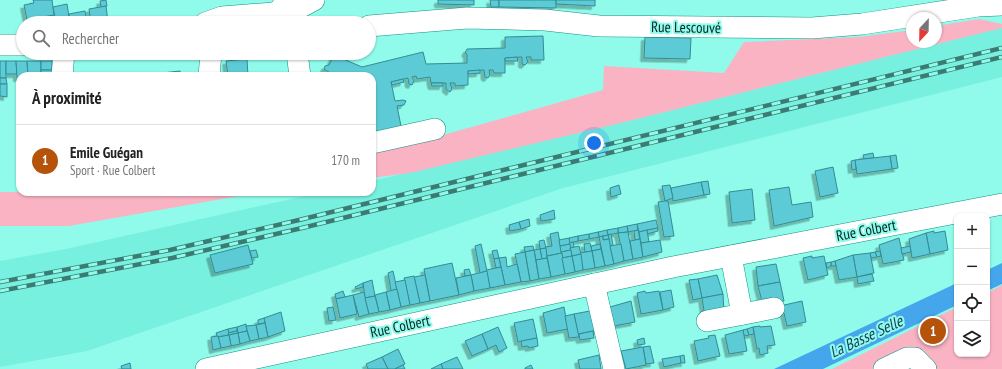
<!DOCTYPE html>
<html lang="fr">
<head>
<meta charset="utf-8">
<style>
  :root { --surface:#fff; --page:#f6f6f6; --text:#222; --muted:#767676; --line:#e0e0e0; --accent:#b45309 }
  body { margin:0; font-family:"PT Sans Narrow",sans-serif; background:var(--page); color:var(--text) }
  .controls { position:absolute; right:12px; bottom:12px; display:grid; overflow:hidden; border-radius:8px; box-shadow:0 1px 3px #0004 }
  .controls button { width:36px; height:36px; display:grid; place-items:center; padding:0; border:0; border-bottom:1px solid var(--line); background:var(--surface); color:var(--text); font:20px sans-serif }
  .compass { position:absolute; left:906px; top:12px; width:36px; height:36px; border-radius:50%; background:var(--surface); box-shadow:0 1px 3px #0004; rotate:202deg }
  .you { position:absolute; left:594px; top:143px; width:14px; height:14px; margin:-10px; border:3px solid #fff; border-radius:50%; background:#1a73e8; box-shadow:0 0 0 6px #1a73e833 }
  .badge { display:grid; place-items:center; width:26px; height:26px; border-radius:50%; background:var(--accent); color:#fff; font-size:13px; font-weight:700 }
  .pin { position:absolute; translate:-50% -50%; border:2px solid #fff; box-shadow:0 1px 4px #0006 }
  .list { margin:0; padding:0; list-style:none }
  h2 { display:flex; justify-content:space-between; align-items:center; height:52px; margin:0; padding:0 16px; font-size:17px }
  h2 small { font-size:13px; font-weight:400; color:var(--muted) }
  .list li { display:grid; grid-template-columns:26px 1fr auto; gap:12px; align-items:center; box-sizing:border-box; height:72px; padding:0 16px; border-top:1px solid var(--line) }
  .list b { display:block; font-size:15px; white-space:nowrap }
  .list p { margin:0; font-size:13px; white-space:nowrap; color:var(--muted) }
  .list em { font-size:13px; font-style:normal; color:var(--muted) }
  .icon { flex:none; width:22px; height:22px; fill:none; stroke:currentColor; stroke-width:2; stroke-linecap:round; stroke-linejoin:round }
  .map { position:relative; flex:none; width:1002px; height:369px; overflow:hidden }
  .search { position:absolute; background:var(--surface); box-shadow:0 1px 3px #0004; left:16px; top:16px; width:360px; height:44px; display:flex; align-items:center; gap:10px; box-sizing:border-box; padding:0 14px; border-radius:22px; color:var(--muted); font-size:15px }
  .panel { position:absolute; background:var(--surface); box-shadow:0 1px 3px #0004; left:16px; top:72px; width:360px; height:124px; border-radius:12px }
  .map>svg:first-child { display:block }
</style>
</head>
<body>
<div class="map">
<svg width="1002" height="369" viewBox="0 0 1002 369">
  <defs>
    <filter id="shadow"><feDropShadow dx="-3.5" dy="3.5" stdDeviation="0" flood-color="#0004"/></filter>
  </defs>
  <rect width="100%" height="100%" fill="#90fbeb"/>
  <polygon fill="#78f0df" points="1002,28 1002,77 563,188 87,351 0,367 0,261 66,249 323,192 372,192 372,181 625,122"/>
  <g fill="#f9b3c3">
    <polygon points="979,19 1002,24 1002,28 625,122 410,173 372,178 372,149 393,149 603,90 604,66 724,73 744,42 859,37 912,30 912,42 936,42 936,26"/>
    <polygon points="0,192 261,192 69,226 0,226"/>
    <polygon points="1002,285 1002,369 832,369 957,307 957,354 987,354 987,293"/>
  </g>
  <g fill="#46a6eb">
    <polygon points="1002,263 1002,284 987,291 987,270"/>
    <polygon points="957,283 957,305 823,369 774,369"/>
  </g>
  <g fill="#5bcbd5" stroke="#358b92" filter="url(#shadow)">
    <polygon points="33,0 52,0 54,15 27,20 24,5 34,3"/>
    <polygon points="106,0 107,6 101,7 100,1"/>
    <polygon points="438,0 474,0 474,5 438,4"/>
    <polygon points="490,0 499,0 499,7 491,7"/>
    <polygon points="499,0 556,0 556,8 499,7"/>
    <polygon points="556,0 595,0 595,6 556,4"/>
    <polygon points="67,4 70,23 56,23 53,7"/>
    <polygon points="106,6 108,22 91,23 89,9"/>
    <polygon points="85,11 87,23 70,23 69,14"/>
    <polygon points="543,36 544,60 531,60 531,57 526,57 528,62 525,65 522,64 522,57 505,58 505,73 494,73 493,70 489,70 490,75 488,78 485,77 484,70 468,71 468,85 455,86 455,83 450,83 452,89 450,92 446,89 446,83 431,83 430,77 417,79 416,76 412,77 414,81 412,85 409,84 408,78 391,82 395,101 403,100 406,101 404,105 397,106 401,126 373,133 372,76 335,76 324,69 325,66 329,65 334,55 362,67 423,52 426,64 467,63 467,54 465,53 467,49 505,48 505,37"/>
    <polygon points="645,37 691,38 690,59 644,58"/>
    <polygon points="517,57 518,61 505,61 505,58"/>
    <polygon points="247,59 248,76 228,76 226,61"/>
    <rect x="0" y="61" width="6" height="17"/>
    <polygon points="6,61 16,61 17,74 6,74"/>
    <polygon points="16,61 27,61 28,76 20,76 20,78 17,78"/>
    <polygon points="27,61 41,61 41,76 28,76"/>
    <rect x="41" y="61" width="11" height="9"/>
    <rect x="41" y="70" width="14" height="6"/>
    <polygon points="480,70 480,73 468,74 468,71"/>
    <polygon points="180,71 181,76 144,76 144,75"/>
    <polygon points="0,78 6,78 7,84 0,84"/>
    <polygon points="403,79 404,82 392,85 391,82"/>
    <polygon points="431,83 443,83 443,86 432,86"/>
    <polygon points="0,84 7,84 7,97 0,96"/>
    <polygon points="873,153 874,158 864,159 863,155"/>
    <polygon points="896,155 898,168 892,169 890,156"/>
    <polygon points="890,156 892,169 857,174 855,160"/>
    <polygon points="855,160 856,169 852,170 851,161"/>
    <polygon points="833,167 838,193 820,197 815,171"/>
    <polygon points="708,181 710,194 704,195 701,182"/>
    <polygon points="701,182 704,195 673,201 671,188"/>
    <polygon points="619,185 621,194 611,197 610,188"/>
    <polygon points="670,185 673,198 665,201 662,186"/>
    <polygon points="789,187 792,205 811,202 813,217 774,226 769,190"/>
    <polygon points="752,189 755,220 732,223 729,192"/>
    <polygon points="665,201 668,201 674,236 664,237 658,202"/>
    <polygon points="554,210 555,219 541,221 540,215"/>
    <polygon points="529,219 530,226 521,229 519,222"/>
    <polygon points="656,220 658,228 639,232 637,224"/>
    <polygon points="519,222 521,229 510,231 509,225"/>
    <polygon points="637,224 638,230 628,232 627,226"/>
    <polygon points="627,226 628,232 618,233 618,228"/>
    <polygon points="618,228 618,233 608,235 607,230"/>
    <polygon points="658,228 658,231 647,234 647,230"/>
    <polygon points="607,230 608,235 599,237 598,232"/>
    <polygon points="638,230 640,239 635,240 634,231"/>
    <polygon points="647,230 649,242 641,243 639,232"/>
    <polygon points="934,231 934,233 945,231 948,250 930,254 926,233"/>
    <polygon points="558,232 562,253 547,256 545,247 552,246 550,234"/>
    <polygon points="598,232 599,237 589,239 589,234"/>
    <polygon points="628,232 633,259 624,261 618,233"/>
    <polygon points="926,233 930,254 912,258 909,239"/>
    <polygon points="589,234 589,239 578,241 578,236"/>
    <polygon points="611,234 613,245 610,246 608,235"/>
    <polygon points="608,235 609,239 603,240 603,236"/>
    <polygon points="578,236 578,241 569,243 569,238"/>
    <polygon points="603,236 603,240 609,239 614,264 605,266 599,237"/>
    <polygon points="569,238 570,244 560,246 559,240"/>
    <polygon points="899,238 904,260 883,264 879,245"/>
    <polygon points="640,239 643,257 633,259 630,241"/>
    <polygon points="544,240 546,248 540,249 539,241"/>
    <polygon points="660,240 662,252 643,257 641,243"/>
    <polygon points="573,242 574,247 570,248 569,243"/>
    <polygon points="590,243 592,251 585,252 584,244"/>
    <polygon points="481,244 487,271 480,273 475,246"/>
    <polygon points="570,244 571,250 561,252 560,246"/>
    <polygon points="600,244 601,249 592,251 591,246"/>
    <polygon points="621,244 624,261 614,264 610,246"/>
    <polygon points="248,245 253,264 215,273 210,255"/>
    <polygon points="533,246 534,250 525,252 524,247"/>
    <polygon points="579,246 581,254 572,256 570,248"/>
    <polygon points="910,246 911,252 902,254 901,248"/>
    <polygon points="546,248 547,258 542,259 540,249"/>
    <polygon points="540,249 542,259 536,260 534,250"/>
    <polygon points="601,249 605,266 595,268 592,251"/>
    <polygon points="256,250 258,257 252,258 250,251"/>
    <polygon points="497,250 499,258 494,259 492,251"/>
    <polygon points="534,250 539,279 530,281 525,252"/>
    <polygon points="571,250 572,256 562,258 561,252"/>
    <polygon points="592,251 595,268 583,270 580,253"/>
    <polygon points="880,251 881,256 877,257 875,252"/>
    <polygon points="525,252 530,281 521,282 515,254"/>
    <polygon points="875,252 877,257 871,258 870,253"/>
    <polygon points="562,253 565,274 551,277 547,256"/>
    <polygon points="870,253 874,273 857,277 853,255"/>
    <polygon points="581,254 583,270 575,272 572,256"/>
    <polygon points="853,255 857,277 839,280 835,261"/>
    <polygon points="572,256 575,272 565,274 562,258"/>
    <polygon points="812,256 812,258 824,256 828,275 808,280 803,258"/>
    <polygon points="506,257 507,267 517,264 521,282 505,285 499,258"/>
    <polygon points="499,258 501,267 496,268 494,259"/>
    <polygon points="547,258 551,277 539,279 536,260"/>
    <polygon points="835,261 836,266 831,266 831,262"/>
    <polygon points="831,262 831,266 827,268 826,263"/>
    <polygon points="452,263 459,295 430,301 424,269"/>
    <polygon points="776,264 780,282 758,286 756,267"/>
    <polygon points="501,267 505,285 490,288 486,270"/>
    <polygon points="469,269 471,275 465,276 464,270"/>
    <polygon points="393,271 397,289 391,291 388,273"/>
    <polygon points="487,271 490,288 474,291 471,275"/>
    <polygon points="872,274 874,281 858,284 857,277"/>
    <polygon points="425,275 430,301 420,303 414,277"/>
    <polygon points="471,275 474,291 459,295 456,278"/>
    <polygon points="717,275 723,294 702,298 698,279"/>
    <polygon points="414,276 420,303 410,305 404,278"/>
    <polygon points="698,279 702,298 693,300 689,280"/>
    <polygon points="372,280 375,296 365,298 363,283"/>
    <polygon points="405,280 410,305 401,307 395,282"/>
    <polygon points="780,282 784,301 763,305 758,286"/>
    <polygon points="363,283 363,287 356,289 355,287"/>
    <polygon points="397,289 401,307 390,310 386,292"/>
    <polygon points="671,290 674,307 663,310 660,292"/>
    <polygon points="343,291 345,297 336,299 335,294"/>
    <polygon points="645,291 646,293 659,291 663,310 641,314 637,293"/>
    <polygon points="364,292 369,314 359,317 353,295"/>
    <polygon points="386,292 390,310 379,312 375,295"/>
    <polygon points="723,294 724,313 705,317 702,298"/>
    <polygon points="353,295 357,314 340,318 336,299"/>
    <polygon points="375,296 379,312 369,314 365,298"/>
    <polygon points="631,301 635,322 614,326 610,307"/>
    <polygon points="802,301 806,322 787,326 784,313 782,314 780,306"/>
    <polygon points="333,307 336,320 329,321 327,308"/>
    <polygon points="564,307 568,329 547,333 543,313"/>
    <polygon points="595,310 599,330 578,334 574,314"/>
    <polygon points="281,312 285,331 268,337 264,318"/>
    <polygon points="574,314 579,337 569,338 565,316"/>
    <polygon points="264,318 265,323 258,324 258,320"/>
    <polygon points="533,319 537,338 518,342 514,323"/>
    <polygon points="265,323 268,337 259,339 256,325"/>
    <polygon points="246,324 247,331 238,333 237,327"/>
    <polygon points="256,325 259,339 250,341 246,326"/>
    <polygon points="760,326 760,327 771,326 775,345 767,346 768,353 760,355 759,348 757,349 753,327"/>
    <polygon points="237,327 237,331 228,333 228,329"/>
    <polygon points="498,327 507,348 499,352 496,345 488,349 482,334"/>
    <polygon points="753,327 754,334 749,335 747,329"/>
    <polygon points="228,329 229,335 218,337 217,336 216,333"/>
    <polygon points="747,329 749,335 744,336 743,330"/>
    <polygon points="743,330 747,351 729,354 725,335"/>
    <polygon points="237,331 238,333 229,335 228,333"/>
    <polygon points="247,331 250,341 240,344 238,333"/>
    <polygon points="593,331 594,338 580,340 579,334"/>
    <polygon points="238,333 240,344 231,346 229,335"/>
    <polygon points="482,334 488,349 472,356 465,341"/>
    <polygon points="229,335 231,346 221,348 218,337"/>
    <polygon points="715,335 720,356 698,361 694,341 709,338 708,336"/>
    <polygon points="218,336 221,348 213,350 211,337"/>
    <polygon points="537,338 538,346 529,348 528,346 522,347 521,341"/>
    <polygon points="644,338 645,344 638,345 637,340"/>
    <polygon points="650,346 654,363 646,364 643,347"/>
    <polygon points="643,347 646,365 626,369 621,351"/>
    <polygon points="398,349 405,364 395,369 388,369 382,357"/>
    <polygon points="599,355 601,369 580,369 578,360"/>
    <polygon points="684,355 685,363 681,363 680,356"/>
    <polygon points="680,356 681,363 664,367 662,359"/>
    <polygon points="382,357 388,369 368,369 366,364"/>
    <polygon points="457,357 463,369 443,369 441,364"/>
    <polygon points="130,363 131,369 122,369 121,366"/>
    <polygon points="441,364 443,369 431,369"/>
    <polygon points="403,365 405,369 395,369"/>
    <polygon points="531,365 533,369 525,369 525,368"/>
  </g>
  <g fill="none" stroke-linecap="round" stroke-linejoin="round">
    <defs>
      <g id="minor">
        <polyline points="280,10 301,7 314,0"/>
        <polyline points="205,23 222,17 274,13 280,10 286,0"/>
        <polyline points="369,26 467,18 545,20 599,26 812,28 862,24 978,6 1002,5"/>
        <polyline points="0,45 23,45"/>
        <polyline points="297,53 300,76"/>
        <polyline points="62,76 64,53"/>
        <polyline points="209,76 211,53"/>
        <polyline points="372,143 435,129"/>
        <polyline points="731,256 742,314"/>
        <polyline points="594,284 614,369"/>
        <polyline points="707,321 774,308"/>
        <polyline points="206,369 673,267 1002,204"/>
        <polyline points="884,369 907,358 915,358 926,369"/>
      </g>
    </defs>
    <use href="#minor" stroke="#149285" stroke-width="22"/>
    <use href="#minor" stroke="#fff" stroke-width="21"/>
    <defs>
      <g id="rail">
        <polyline points="0,282 170,250 299,220 1002,48"/>
        <polyline points="0,291 172,258 302,228 1002,57"/>
      </g>
    </defs>
    <use href="#rail" stroke="#3b7b72" stroke-width="4.5"/>
    <use href="#rail" stroke="#90fbeb" stroke-width="3" stroke-dasharray="9" stroke-linecap="butt"/>
  </g>
  <g text-anchor="middle" dominant-baseline="central" stroke-width="4" stroke-linejoin="round" paint-order="stroke">
    <g font-size="15" fill="#042723" stroke="#90fbeb">
      <text transform="translate(686 27) rotate(1)">Rue Lescouvé</text>
      <text transform="translate(866 230) rotate(-11)">Rue Colbert</text>
      <text transform="translate(400 326) rotate(-12)">Rue Colbert</text>
    </g>
    <g font-size="16" font-style="italic" fill="#143b57" stroke="#90fbeb">
      <text transform="translate(866 336) rotate(-25)">La Basse Selle</text>
    </g>
  </g>
</svg>
<div class="controls">
<button>+</button>
<button>−</button>
<button><svg class="icon" aria-label="locate" viewBox="0 0 24 24"><circle cx="12" cy="12" r="6"/><path d="M12 2v4M12 18v4M2 12h4M18 12h4"/></svg></button>
<button><svg class="icon" aria-label="layers" viewBox="0 0 24 24"><path d="M12 4l9 5-9 5-9-5zM3 14l9 5 9-5"/></svg></button>
</div>
<svg class="compass" viewBox="-18 -18 36 36"><path d="M0-13l5 13h-10z" fill="#e53935"/><path d="M0 13l5-13h-10z" fill="#767676"/></svg>
<div class="you"></div>
<div class="pin badge" style="left:933px;top:331px">1</div>
<div class="search"><svg class="icon" aria-label="search" viewBox="0 0 24 24"><circle cx="10" cy="10" r="6"/><path d="M15 15l6 6"/></svg>Rechercher</div>
<section class="panel">
<h2>À proximité<small></small></h2>
<ul class="list">
<li><span class="badge">1</span><div><b>Emile Guégan</b><p>Sport · Rue Colbert</p></div><em>170 m</em></li>
</ul>
</section>
</div>
</body>
</html>
